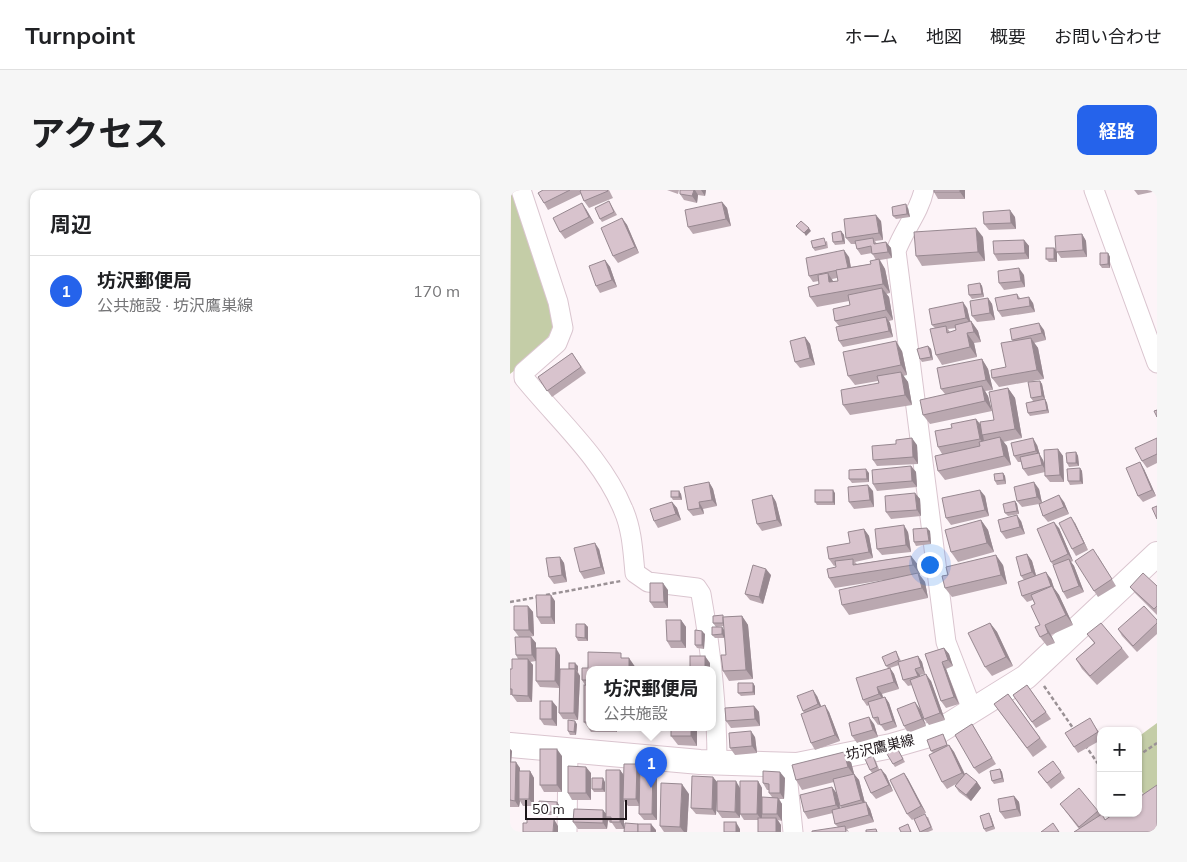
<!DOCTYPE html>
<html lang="ja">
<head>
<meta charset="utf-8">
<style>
  :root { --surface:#fff; --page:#f6f6f6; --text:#202124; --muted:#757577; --line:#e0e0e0; --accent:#2563eb }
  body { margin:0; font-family:Mulish,"Noto Sans JP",sans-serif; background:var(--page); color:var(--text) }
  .controls { position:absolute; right:15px; bottom:15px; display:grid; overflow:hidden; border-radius:10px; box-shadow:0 1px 4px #0004 }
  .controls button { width:45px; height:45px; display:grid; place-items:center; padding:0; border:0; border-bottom:1px solid var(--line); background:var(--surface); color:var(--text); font:25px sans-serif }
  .scale { position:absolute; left:15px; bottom:12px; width:102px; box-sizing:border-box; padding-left:5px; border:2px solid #1d1519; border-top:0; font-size:14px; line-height:18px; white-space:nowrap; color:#1d1519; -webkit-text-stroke:4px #fff; paint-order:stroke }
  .you { position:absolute; left:419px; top:374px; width:18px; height:18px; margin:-12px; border:4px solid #fff; border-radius:50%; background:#1a73e8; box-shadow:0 0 0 8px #1a73e833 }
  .badge { display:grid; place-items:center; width:32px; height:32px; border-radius:50%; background:var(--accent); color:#fff; font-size:16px; font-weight:700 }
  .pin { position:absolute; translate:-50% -41px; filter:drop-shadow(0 1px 2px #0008) }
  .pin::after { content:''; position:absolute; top:26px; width:18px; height:15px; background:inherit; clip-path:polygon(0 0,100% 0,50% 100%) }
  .popup { position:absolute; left:76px; top:476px; width:130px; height:65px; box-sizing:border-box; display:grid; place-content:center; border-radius:10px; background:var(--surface); filter:drop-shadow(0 1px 4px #0005); font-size:16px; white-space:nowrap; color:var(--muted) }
  .popup b { font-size:19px; color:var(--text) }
  .popup::after { content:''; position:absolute; left:50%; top:100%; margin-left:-10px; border:10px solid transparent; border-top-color:var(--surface) }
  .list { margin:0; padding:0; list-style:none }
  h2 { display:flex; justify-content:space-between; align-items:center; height:65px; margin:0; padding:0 20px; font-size:21px }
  h2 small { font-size:16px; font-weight:400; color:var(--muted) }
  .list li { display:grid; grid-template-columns:32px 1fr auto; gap:15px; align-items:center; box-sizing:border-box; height:70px; padding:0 20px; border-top:1px solid var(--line) }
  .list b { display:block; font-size:19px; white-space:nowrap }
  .list p { margin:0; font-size:16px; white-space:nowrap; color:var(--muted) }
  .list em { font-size:16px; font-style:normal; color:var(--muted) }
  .map { position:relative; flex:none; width:647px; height:642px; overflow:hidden; border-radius:10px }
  header { display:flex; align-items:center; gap:30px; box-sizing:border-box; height:70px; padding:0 25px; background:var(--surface); border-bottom:1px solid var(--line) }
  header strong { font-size:24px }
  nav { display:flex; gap:28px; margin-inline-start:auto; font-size:18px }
  .intro { display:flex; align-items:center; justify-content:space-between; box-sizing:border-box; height:120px; padding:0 30px }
  h1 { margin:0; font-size:35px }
  .button { padding:12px 22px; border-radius:10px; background:var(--accent); color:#fff; font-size:18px; font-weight:700 }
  main { display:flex; gap:30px; padding:0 30px }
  aside { flex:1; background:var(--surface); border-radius:10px; box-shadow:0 1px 4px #0004 }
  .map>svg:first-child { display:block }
</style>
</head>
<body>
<header>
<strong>Turnpoint</strong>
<nav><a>ホーム</a><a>地図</a><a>概要</a><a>お問い合わせ</a></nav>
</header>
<div class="intro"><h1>アクセス</h1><a class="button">経路</a></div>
<main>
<aside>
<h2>周辺<small></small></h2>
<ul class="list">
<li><span class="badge">1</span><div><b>坊沢郵便局</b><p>公共施設 · 坊沢鷹巣線</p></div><em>170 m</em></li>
</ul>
</aside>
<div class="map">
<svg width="647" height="642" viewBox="0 0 647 642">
  <rect width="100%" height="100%" fill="#fdf4f8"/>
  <g fill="#c4cda7">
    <path d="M 1,0 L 45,131 C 37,158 21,167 0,184 Z"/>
    <polygon points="647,533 647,608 640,613 628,596 628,547"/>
  </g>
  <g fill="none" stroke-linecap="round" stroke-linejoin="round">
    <defs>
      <g id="minor">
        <path d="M 11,0 L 48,112 L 53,138 L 47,153 L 14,182 L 14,188 C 48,230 92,268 113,319 C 122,339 123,362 125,383 L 138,392 L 187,398 L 191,404 C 201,460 207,515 207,573"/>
        <path d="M 414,0 C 409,23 394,39 386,61 L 436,452 L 463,522"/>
        <polyline points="584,0 647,173"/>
        <polyline points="276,575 283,642"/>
        <polyline points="57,642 58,560"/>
      </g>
      <polyline id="major" points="0,555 190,572 287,575 381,556 426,543 516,487 647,364"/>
    </defs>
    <use href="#minor" stroke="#dac5cf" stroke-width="21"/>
    <use href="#major" stroke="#dac5cf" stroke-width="26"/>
    <g stroke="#9a9195" stroke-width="2.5" stroke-dasharray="4 2.5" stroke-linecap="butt">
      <polyline points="36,405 111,391"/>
      <polyline points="0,412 28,407"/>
      <polyline points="534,496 565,541"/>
      <polyline points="575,555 591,578"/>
      <polyline points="628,566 647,553"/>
    </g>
    <use href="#minor" stroke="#fff" stroke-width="19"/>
    <use href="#major" stroke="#fff" stroke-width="24"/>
  </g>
  <g fill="#baa8b0" fill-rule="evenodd">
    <polygon points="33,0 99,0 103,8 79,18 74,11 71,4 38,20 34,13"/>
    <polygon points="157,0 169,0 168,4"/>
    <polygon points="170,0 196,0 195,6 188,5 187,13 174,10 170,4"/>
    <polygon points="455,0 455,9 428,9 424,2"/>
    <polygon points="624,0 647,0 647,1 628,5"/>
    <polygon points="99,11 107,25 92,32 90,29"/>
    <polygon points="212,12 217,18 221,36 183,44 178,37"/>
    <polygon points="398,18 400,27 386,29 383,26"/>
    <polygon points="76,19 84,33 55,49 50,42"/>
    <polygon points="505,27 506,39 479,40 474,34"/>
    <polygon points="112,28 117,35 129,63 108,73 103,66"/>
    <path d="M 371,31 L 373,50 L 365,51 L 367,54 L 376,52 L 381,58 L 382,68 L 370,70 L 375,79 L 380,103 L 376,104 L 379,107 L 383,130 L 379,131 L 380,133 L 383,147 L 333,157 L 329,151 L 329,136 L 325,131 L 340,115 L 339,111 L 307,117 L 300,107 L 309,94 L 309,91 L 303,92 L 299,86 L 339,67 L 341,77 L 361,74 L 366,70 L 362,63 L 351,65 L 347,59 L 346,54 L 341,54 L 336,48 ZM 327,88 L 328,91 L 323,91 L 322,89 Z"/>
    <polygon points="331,41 334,45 335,54 325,55 323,52"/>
    <polygon points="572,44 576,51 577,67 551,68 547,62 547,72 539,72 536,69 544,58 546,60"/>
    <polygon points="473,47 475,71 412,76 406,66"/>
    <polygon points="514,50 519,56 519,69 488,71 484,64"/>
    <polygon points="317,51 318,58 305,61 303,58"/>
    <polygon points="598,63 600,67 600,78 592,78 590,75"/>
    <polygon points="95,70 100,77 107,97 90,103 86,96"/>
    <polygon points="514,85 515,97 494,100 489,93"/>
    <polygon points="470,93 472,96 474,107 462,109 459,105"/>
    <polygon points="507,104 510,108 523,113 525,122 492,127 488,121"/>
    <polygon points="478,108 482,114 485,130 467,132 462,126"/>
    <path d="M 457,118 L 460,132 L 461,131 L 468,141 L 471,152 L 464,153 L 467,167 L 432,175 L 426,165 L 425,138 L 422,135 ZM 446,138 L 446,140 L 440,142 L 438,139 Z"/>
    <polygon points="534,140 536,150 524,153 528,158 534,189 489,197 482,188 496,177 503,151 502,150"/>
    <polygon points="295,147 300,154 305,175 290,178 285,172"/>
    <polygon points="418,156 421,159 423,170 412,172 410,169"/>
    <polygon points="392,161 397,185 393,186 398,192 402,215 340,225 333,215 369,193 368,191 345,195 338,186"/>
    <polygon points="62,163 76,183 42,207 28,187"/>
    <polygon points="472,169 478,179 483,200 475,201 478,206 482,221 420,234 413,225 435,204 431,199"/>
    <polygon points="530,191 532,194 535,209 537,213 539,223 520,226 518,223 523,211 521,208"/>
    <polygon points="498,198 505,208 512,248 493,252 497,256 501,275 435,290 428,281 432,264 428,257 470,235 484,230"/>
    <polygon points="647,248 647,273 637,278 632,271"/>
    <polygon points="407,255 408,274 367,276 363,270"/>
    <polygon points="527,255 530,265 533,270 535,276 548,259 553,266 554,292 540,292 535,286 535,282 518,286 513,279 511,272 508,272 504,266"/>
    <polygon points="566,262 568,266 569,276 559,277 557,273"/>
    <polygon points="401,276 406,282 407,297 367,301 363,294"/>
    <polygon points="570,278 572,281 573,294 560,295 558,291"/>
    <polygon points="634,279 646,306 633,312 628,306"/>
    <polygon points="359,283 359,292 342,293 339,289"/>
    <polygon points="493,283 495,286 496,294 487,295 485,291"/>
    <polygon points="199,292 203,299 207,316 193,319 194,324 183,326 178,320"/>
    <polygon points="529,299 532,313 554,312 559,324 538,332 533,326 529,314 512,317 507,311"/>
    <polygon points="169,301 171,304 172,310 163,310 161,307"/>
    <polygon points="363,301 364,317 344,319 339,312"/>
    <polygon points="325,303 325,315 307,315 305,312"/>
    <polygon points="405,303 410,309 411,326 381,329 376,322"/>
    <polygon points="262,305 266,312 272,336 252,341 247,334"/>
    <polygon points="475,306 479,326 441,335 436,328"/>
    <polygon points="505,311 507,314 509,324 498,326 495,323"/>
    <polygon points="162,312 167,318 171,330 148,338 144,331"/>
    <polygon points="471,330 478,340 484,362 448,372 441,362"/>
    <polygon points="511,331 515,344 496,349 491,342"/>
    <polygon points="565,333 578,360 566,366 562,359"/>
    <polygon points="549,338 563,371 561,372 564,376 574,402 557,409 553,402 543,375 541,372"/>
    <polygon points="354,339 359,346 363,368 345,372 347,374 401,366 408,375 410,385 415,392 418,408 339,425 332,415 374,390 325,398 319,388 326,377 326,375 324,376 319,369 340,353"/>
    <polygon points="420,341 421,354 406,356 404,352"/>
    <polygon points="398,342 401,362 372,365 367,359"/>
    <polygon points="89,359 95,384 74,389 70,382"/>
    <polygon points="517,364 522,371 526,385 541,389 544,398 549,405 563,435 541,445 545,453 537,456 530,447 530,435 525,414 523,410 517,412 512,406 514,390 511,386"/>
    <polygon points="588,366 606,396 588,407 584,401"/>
    <polygon points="50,367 54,373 57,392 44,394 39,387"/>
    <polygon points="493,375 497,394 442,407 435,398"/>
    <polygon points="261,385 253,414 240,410 235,404"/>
    <polygon points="647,396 647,425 625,403 620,397"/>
    <polygon points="158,400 158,418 144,418 140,412"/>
    <polygon points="45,411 45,434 31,434 27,427"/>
    <polygon points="18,416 23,422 24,446 19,447 21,447 26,453 26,471 20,472 23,475 22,512 7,512 2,505 0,505 0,479 2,479 8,469 6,465 9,447 4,440"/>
    <polygon points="232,426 238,435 243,489 219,491 213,481 216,465 214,436 206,437 203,433 214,427"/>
    <polygon points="171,430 176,437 176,458 161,458 157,451"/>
    <polygon points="647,430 647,444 627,462 612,446 608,439"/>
    <polygon points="480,433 487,442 503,476 482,486 475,477"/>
    <polygon points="75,434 78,437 78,451 68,451 66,447"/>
    <polygon points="212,437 214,440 214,448 205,448 202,445"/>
    <polygon points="195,444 194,459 187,458 185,455"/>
    <polygon points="577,444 612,458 619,467 587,495 572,479 566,469 584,453"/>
    <polygon points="434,458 439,464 443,476 436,479 449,514 436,518 431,511 415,464"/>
    <polygon points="386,461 391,471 408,466 412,472 415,484 410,485 410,487 421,491 435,530 419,535 414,529 402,495 398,496 393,490 389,475 380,478 384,484 389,499 372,504 373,507 375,507 379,513 387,537 375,541 370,534 368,535 363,528 359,515 357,516 353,510 378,478 376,476"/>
    <polygon points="50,465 50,479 59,479 68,476 68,482 70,486 68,530 53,529 49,523 49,498 30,497 26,491"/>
    <polygon points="115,468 126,478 126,479 80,479 80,537 107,537 107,542 81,542 74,532 75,495 72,490 78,478"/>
    <polygon points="517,495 541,529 526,538 503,505"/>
    <polygon points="245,496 245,505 231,506 228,503"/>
    <polygon points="498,504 537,557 523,567 484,514"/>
    <polygon points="307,506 311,516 319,522 330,551 305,560 301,553 294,523 293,521"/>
    <polygon points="42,511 47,517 47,536 34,535 30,529"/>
    <polygon points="244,516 249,522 250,536 221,538 216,531"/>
    <polygon points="410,519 416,536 398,543 394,536"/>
    <polygon points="67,534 66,545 60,545 58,541"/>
    <polygon points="364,534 368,547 347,553 342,546"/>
    <polygon points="462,534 486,574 469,584 464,578"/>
    <polygon points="584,535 591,545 591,550 568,563 564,557"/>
    <polygon points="187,537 187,556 168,555 161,546"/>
    <polygon points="245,547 247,563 225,565 220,558"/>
    <polygon points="435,548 438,556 439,555 444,562 455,584 467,592 471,598 461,611 449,602 445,596 446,594 437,599 432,592 423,563 421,561"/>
    <polygon points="387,558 395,572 385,577 383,574"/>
    <polygon points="0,559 2,561 1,572 10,578 10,581 20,581 24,588 24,616 13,616 10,611 9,617 0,617"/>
    <polygon points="334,562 341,572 344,584 349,590 355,613 360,619 364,632 337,639 339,642 328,637 325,634 323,623 298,629 294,622 322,597 327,604 330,619 332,618 330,616 324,592 292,600 286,590"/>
    <polygon points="52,566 52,602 34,602 30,595"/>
    <polygon points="365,569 369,579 376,585 383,601 366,609 361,603 362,583 360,580"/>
    <polygon points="543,571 555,588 541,599 528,582"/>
    <polygon points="130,579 147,582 147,630 134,630 129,624 129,616 118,616 114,611 114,639 106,639 102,633 100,633 98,630 97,639 68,639 63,632 96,623 110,580 114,585"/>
    <polygon points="490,579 492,582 494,592 484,594 482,591"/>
    <polygon points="81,583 81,610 62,610 58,603"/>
    <polygon points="394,583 398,589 416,623 404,629 418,627 423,640 418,642 410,642 404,629 402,630 397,624"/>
    <polygon points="203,587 230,628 212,628 207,621 207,599 206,625 186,624 181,618"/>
    <polygon points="275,588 274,609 269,609 272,614 272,631 268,630 271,635 248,630 234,630 230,624 248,591 252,598 252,618 262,607 259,603 259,600 257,600 253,593"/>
    <polygon points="95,592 95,602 84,602 82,599"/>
    <polygon points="647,595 647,642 564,642 569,639 550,614 588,621 595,630"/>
    <polygon points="179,604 177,642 154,642 150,636"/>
    <polygon points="504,606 509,612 511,626 495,629 490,622"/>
    <polygon points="47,612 49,615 49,625 31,625 29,622"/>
    <polygon points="479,623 481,627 485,639 476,642 474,639"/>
  </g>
  <g fill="#978890">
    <polygon points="184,0 185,0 188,5 187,13 182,6"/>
    <polygon points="191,0 196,0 195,6"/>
    <polygon points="450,0 455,0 455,9 450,2"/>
    <polygon points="212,12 217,18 221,36 216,29"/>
    <polygon points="72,13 76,19 84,33 79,27"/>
    <polygon points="396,14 398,18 400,27 397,24"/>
    <polygon points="500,20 505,27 506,39 501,33"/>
    <polygon points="366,25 371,31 373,50 369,43"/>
    <polygon points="112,28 117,35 129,63 125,57"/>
    <polygon points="299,38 301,41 296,46 294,43"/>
    <polygon points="466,38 473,47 475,71 468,62"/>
    <polygon points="331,41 334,45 335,54 333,51"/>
    <polygon points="572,44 576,51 577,67 573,60"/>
    <polygon points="514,50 519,56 519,69 515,63"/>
    <polygon points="376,52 381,58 382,68 378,62"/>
    <polygon points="544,58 547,61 547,72 544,69"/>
    <polygon points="334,60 339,67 342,85 338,79"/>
    <polygon points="598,63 600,67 600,78 598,74"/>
    <polygon points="369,69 375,79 380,103 373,94"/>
    <polygon points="95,70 100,77 107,97 102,90"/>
    <polygon points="509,78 514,85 515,97 511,91"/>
    <polygon points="318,83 324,93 319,92"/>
    <polygon points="470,93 472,96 474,107 472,104"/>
    <polygon points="372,98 379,107 383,130 376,120"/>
    <polygon points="519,107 523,113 525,122 520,116"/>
    <polygon points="478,108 482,114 485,130 480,123"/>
    <polygon points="453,112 457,118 461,134 456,128"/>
    <polygon points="376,127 380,133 383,147 379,141"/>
    <polygon points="461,131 468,141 471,152 464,142"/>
    <polygon points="529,133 534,140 536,150 532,143"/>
    <polygon points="457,143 464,153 467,167 460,157"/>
    <polygon points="295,147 300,154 305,175 300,168"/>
    <polygon points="521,148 528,158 534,189 527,180"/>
    <polygon points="386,151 392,161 397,185 391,175"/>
    <polygon points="418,156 421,159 423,170 421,167"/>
    <polygon points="472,169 478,179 483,200 476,190"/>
    <polygon points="391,182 398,192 402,215 395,205"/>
    <polygon points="530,191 532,194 535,209 532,206"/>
    <polygon points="472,196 478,206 482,221 475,211"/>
    <polygon points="498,198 505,208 512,248 505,239"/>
    <polygon points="535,209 537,213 539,223 537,220"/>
    <polygon points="466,229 471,235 475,256 470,249"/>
    <polygon points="490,247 497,256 501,275 494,266"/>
    <polygon points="402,248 407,255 408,274 403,267"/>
    <polygon points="523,248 527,255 530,265 533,270 536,281 532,275 529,266 526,261"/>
    <polygon points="548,259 553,266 554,292 550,285"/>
    <polygon points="566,262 568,266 569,276 566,273"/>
    <polygon points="630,272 634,279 646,306 642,300"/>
    <polygon points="401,276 406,282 407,297 402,291"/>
    <polygon points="570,278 572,281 573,294 570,291"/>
    <polygon points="356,279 359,283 359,292 357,289"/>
    <polygon points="493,283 495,286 496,294 494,290"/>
    <polygon points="199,292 203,299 207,316 202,310"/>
    <polygon points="524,292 529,299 532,313 527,307"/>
    <polygon points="358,295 363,301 364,317 360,310"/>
    <polygon points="323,300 325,303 325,315 323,312"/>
    <polygon points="470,300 475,306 479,326 475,320"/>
    <polygon points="169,301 171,304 172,310 169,307"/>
    <polygon points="405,303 410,309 411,326 407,320"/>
    <polygon points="262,305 266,312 272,336 267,330"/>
    <polygon points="549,305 554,312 559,324 554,317"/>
    <polygon points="505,311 507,314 509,324 507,321"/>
    <polygon points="162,312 167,318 171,330 166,324"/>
    <polygon points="189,312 193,319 194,324 190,318"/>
    <polygon points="507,325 511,331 515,344 510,337"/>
    <polygon points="561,327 565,333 578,360 574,353"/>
    <polygon points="471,330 478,340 484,362 477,353"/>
    <polygon points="544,332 549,338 563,371 558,364"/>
    <polygon points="394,335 398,342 401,362 396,355"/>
    <polygon points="417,338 420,341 421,354 419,351"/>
    <polygon points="354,339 359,346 363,368 359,362"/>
    <polygon points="85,353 89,359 95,384 91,377"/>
    <polygon points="517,364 522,371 527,389 522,382"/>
    <polygon points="486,365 493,375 497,394 491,385"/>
    <polygon points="401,366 408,375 410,385 403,375"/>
    <polygon points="50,367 54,373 57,392 52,385"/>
    <polygon points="559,369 564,376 574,402 569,396"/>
    <polygon points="256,379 261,385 253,414 249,407"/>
    <polygon points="536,382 541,389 544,398 549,405 563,435 556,425 541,396"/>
    <polygon points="408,383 415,392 418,408 412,398"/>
    <polygon points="153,393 158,400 158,418 154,412"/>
    <polygon points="41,405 45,411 45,434 41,427"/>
    <polygon points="18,416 23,422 24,446 19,440"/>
    <polygon points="232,426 238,435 243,489 236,480"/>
    <polygon points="171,430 176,437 176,458 171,451"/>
    <polygon points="480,433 487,442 503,476 496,467"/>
    <polygon points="75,434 78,437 78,451 75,448"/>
    <polygon points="535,435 541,445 545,453 538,443"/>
    <polygon points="212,437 214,440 214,448 212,444"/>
    <polygon points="192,441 195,444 194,459 192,455"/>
    <polygon points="21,447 26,453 26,471 22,465"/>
    <polygon points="46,458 50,465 50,498 45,491"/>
    <polygon points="434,458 439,464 443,476 438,470"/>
    <polygon points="195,466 200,473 200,479 195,479"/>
    <polygon points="408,466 412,472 415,484 411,477"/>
    <polygon points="119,468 126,478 126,479 119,479"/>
    <polygon points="18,469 23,475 22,512 18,506"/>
    <polygon points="432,472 436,479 449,514 444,507"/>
    <polygon points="65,473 68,476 68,482 65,479"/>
    <polygon points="380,478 384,484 389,499 384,492"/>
    <polygon points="65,479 70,486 68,530 64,523"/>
    <polygon points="405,479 410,485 412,492 408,486"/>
    <polygon points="416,484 421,491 435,530 430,523"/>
    <polygon points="243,493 245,496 245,505 243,502"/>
    <polygon points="367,497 372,504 374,511 369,504"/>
    <polygon points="303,500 307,506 313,521 308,514"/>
    <polygon points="375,507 379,513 387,537 383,531"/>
    <polygon points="42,511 47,517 47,536 42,529"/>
    <polygon points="405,512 410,519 416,536 412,529"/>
    <polygon points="315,515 319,522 330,551 325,545"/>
    <polygon points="244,516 249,522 250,536 245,529"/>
    <polygon points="359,527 364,534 368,547 363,540"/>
    <polygon points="65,531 67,534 66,545 64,542"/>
    <polygon points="103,537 107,537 107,542"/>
    <polygon points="181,537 187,537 187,556 181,546"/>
    <polygon points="241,541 245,547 247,563 242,556"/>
    <polygon points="439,555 444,562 457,589 452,583"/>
    <polygon points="0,559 2,561 1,574 0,572"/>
    <polygon points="47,559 52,566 52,602 47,595"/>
    <polygon points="334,562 341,572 345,587 338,577"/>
    <polygon points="6,572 10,578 10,609 9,609 10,611 9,617 5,611"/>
    <polygon points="127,574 131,581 130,616 126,609"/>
    <polygon points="143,576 147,582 147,630 142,624"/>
    <polygon points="76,577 81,583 81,610 76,603"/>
    <polygon points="371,579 376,585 383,601 379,595"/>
    <polygon points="490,579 492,582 494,592 492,588"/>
    <polygon points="110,580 115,587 113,609 114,611 114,639 110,632"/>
    <polygon points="20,581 24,588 24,616 19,609"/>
    <polygon points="270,582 275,588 274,609 270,603"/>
    <polygon points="394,583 398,589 416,623 411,616"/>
    <polygon points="344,584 349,590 356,617 351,610"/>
    <polygon points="203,587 208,593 206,625 202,619"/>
    <polygon points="93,588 95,592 95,602 92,599"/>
    <polygon points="226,591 230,598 230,628 225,622"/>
    <polygon points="248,591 252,598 252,630 247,624"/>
    <polygon points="467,592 471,598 461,611 456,605"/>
    <polygon points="172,594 179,604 177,642 174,642 170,637"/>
    <polygon points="322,597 327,604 331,622 326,615"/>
    <polygon points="504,606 509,612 511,626 507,619"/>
    <polygon points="268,608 272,614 272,631 267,624"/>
    <polygon points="47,612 49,615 49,625 47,622"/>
    <polygon points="356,612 360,619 364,632 359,625"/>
    <polygon points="93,620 98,626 96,627 98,630 97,639 93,633"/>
    <polygon points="479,623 481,627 485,639 483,636"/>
    <polygon points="266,628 271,635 271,642 266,642"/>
    <polygon points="44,629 48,636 48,642 43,642"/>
    <polygon points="226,632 230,639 230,642 226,642"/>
    <polygon points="141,634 146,640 146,642 141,642"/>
  </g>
  <g fill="#d8c3cd" stroke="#978890">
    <polygon points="33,0 60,0 34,13 28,3"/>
    <polygon points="71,0 97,0 98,1 74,11 70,1"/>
    <polygon points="170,0 184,0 182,6 170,4"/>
    <rect x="424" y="0" width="26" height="2"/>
    <polygon points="99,11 104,22 90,29 85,18"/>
    <polygon points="212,12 216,29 178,37 175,20"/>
    <polygon points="72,13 79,27 50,42 43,28"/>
    <polygon points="396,14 397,24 383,26 382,17"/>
    <polygon points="500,20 501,33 474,34 473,22"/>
    <polygon points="366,25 369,43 336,48 334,29"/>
    <polygon points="112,28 125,57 103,66 91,38"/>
    <polygon points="291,31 299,38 294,43 286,36"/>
    <polygon points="466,38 468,62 406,66 404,42"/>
    <polygon points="331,41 333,51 323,52 322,43"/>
    <polygon points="572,44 573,60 546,62 545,46"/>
    <polygon points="314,48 316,55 303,58 301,51"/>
    <polygon points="363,48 364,54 376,52 378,62 362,64 361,56 347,59 345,51"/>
    <polygon points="514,50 515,63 484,64 483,51"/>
    <rect x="536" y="58" width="8" height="11"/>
    <polygon points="334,60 338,78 299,86 296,68"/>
    <polygon points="590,63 598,63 598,74 590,75"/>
    <polygon points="369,69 373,94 300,107 298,97 309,94 308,85 318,83 319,92 328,91 326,80 361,74 360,71"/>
    <polygon points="95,70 102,90 86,96 79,76"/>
    <polygon points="509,78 511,91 489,93 488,81"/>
    <polygon points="470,93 472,104 459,105 458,95"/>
    <polygon points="372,98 376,120 325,131 323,119 340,115 338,105"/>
    <polygon points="507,104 508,109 519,107 520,116 488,121 485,108"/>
    <polygon points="478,108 480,123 462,126 460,111"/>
    <polygon points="453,112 456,128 422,135 419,119"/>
    <polygon points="376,127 379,141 329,151 326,137"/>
    <polygon points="461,131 464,142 457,143 460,157 426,165 420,139 436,136 437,143 446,140 445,135"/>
    <polygon points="529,133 532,143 502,150 500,139"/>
    <polygon points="295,147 300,168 285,172 280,151"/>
    <polygon points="521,148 527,180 482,188 481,180 496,177 491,153"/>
    <polygon points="386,151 391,175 338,186 333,162"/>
    <polygon points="418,156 421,167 410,169 407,159"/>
    <polygon points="62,163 71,177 37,201 28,187"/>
    <polygon points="472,169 476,190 431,199 427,178"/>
    <polygon points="391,182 395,205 333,215 331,200 369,193 367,186"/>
    <polygon points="530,191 532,206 521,208 518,192"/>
    <polygon points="472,196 475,211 413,225 410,210"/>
    <polygon points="498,198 505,239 472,245 470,232 484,230 479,202"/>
    <polygon points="535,209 537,220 518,223 516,213"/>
    <polygon points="647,220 647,227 644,221"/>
    <polygon points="466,229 470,249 428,257 425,241 442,238 441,234"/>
    <polygon points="490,247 494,266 428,281 425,266 470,256 469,252"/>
    <polygon points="402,248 403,267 363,270 362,256 386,254 386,250"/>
    <polygon points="523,248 526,261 504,266 501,253"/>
    <polygon points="647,248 647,264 632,271 625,258"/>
    <polygon points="548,259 550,285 535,286 534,260"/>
    <polygon points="566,262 566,273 557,273 556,263"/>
    <polygon points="529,263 532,275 513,279 510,267"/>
    <polygon points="630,272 642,300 628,306 616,278"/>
    <polygon points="401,276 402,291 363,294 362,280"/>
    <polygon points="570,278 570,291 558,291 557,279"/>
    <polygon points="356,279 357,289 339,289 339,280"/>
    <polygon points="493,283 494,290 485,291 484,284"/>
    <polygon points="199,292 202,310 189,312 190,318 178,320 174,297"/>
    <polygon points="524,292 527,307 507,311 504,297"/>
    <polygon points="358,295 360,310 339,312 338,297"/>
    <rect x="305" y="300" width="18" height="12"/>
    <polygon points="470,300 475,320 436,328 432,308"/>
    <rect x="161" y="301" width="8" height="6"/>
    <polygon points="405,303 407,320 376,322 375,306"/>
    <polygon points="262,305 267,330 247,334 242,310"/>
    <polygon points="549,305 554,317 533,326 529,314"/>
    <polygon points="505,311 507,321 495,323 493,314"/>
    <polygon points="162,312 166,324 144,331 140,319"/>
    <polygon points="647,316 647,329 642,318"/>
    <polygon points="507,325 510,337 491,342 488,330"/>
    <polygon points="561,327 574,353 562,359 549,333"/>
    <polygon points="471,330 477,353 441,362 435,340"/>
    <polygon points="544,332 558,364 541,372 527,339"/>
    <polygon points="394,335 396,355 367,359 365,339"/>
    <polygon points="417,338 419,351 404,352 403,339"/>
    <polygon points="354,339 359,362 319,369 317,357 340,353 338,342"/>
    <polygon points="85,353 91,377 70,382 64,358"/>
    <polygon points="583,359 602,389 584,401 565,371"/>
    <polygon points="517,364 522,382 511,386 506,367"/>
    <polygon points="486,365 491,385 435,398 432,386 438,385 436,377"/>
    <polygon points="401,366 403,375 319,388 317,379 326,377 325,371 343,369 343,375"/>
    <polygon points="50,367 52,385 39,387 36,368"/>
    <polygon points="559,369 569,396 553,402 543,375"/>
    <polygon points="243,375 256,379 249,407 235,404"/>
    <polygon points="536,382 541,396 512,406 508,392"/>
    <polygon points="408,383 412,398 332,415 329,400"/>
    <polygon points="633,383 647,396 647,416 644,419 620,397"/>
    <polygon points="140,393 153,393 154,412 140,412"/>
    <polygon points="542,396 556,425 535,435 538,443 530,447 525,437 530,435 521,416 525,414 521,405"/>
    <polygon points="26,405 41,405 41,427 27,427"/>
    <polygon points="4,416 18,416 19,440 4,440"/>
    <polygon points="634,416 647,430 647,433 623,456 608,439"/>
    <polygon points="213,425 213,433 203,433 203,426"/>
    <polygon points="232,426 236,480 213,481 211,465 216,465 213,427"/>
    <polygon points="156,430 171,430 171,451 157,451"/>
    <polygon points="480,433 496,467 475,477 458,443"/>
    <polygon points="591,433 612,458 580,486 566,469 585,453 577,444"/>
    <polygon points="66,434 75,434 75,448 66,447"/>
    <polygon points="202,437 212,437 212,444 202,445"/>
    <polygon points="185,440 192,441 192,455 185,455"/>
    <polygon points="5,447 21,447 22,465 6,465"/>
    <polygon points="26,458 46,458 45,491 26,491"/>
    <polygon points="434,458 438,470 432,472 444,507 431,511 415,464"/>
    <polygon points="386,461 389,470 376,476 372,467"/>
    <polygon points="78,462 111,463 111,468 119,468 119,479 80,479 80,490 72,490 72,478 78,478"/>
    <rect x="180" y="466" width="15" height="13"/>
    <polygon points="408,466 411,477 405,479 408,486 393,490 388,472"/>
    <polygon points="2,469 18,469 18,506 2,505 2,499 0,499 0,479 2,479"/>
    <rect x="59" y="473" width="6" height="6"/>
    <polygon points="380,478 384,492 367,497 369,504 353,510 346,488"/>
    <polygon points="50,479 65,479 64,523 49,523"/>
    <polygon points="416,484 430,523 414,529 400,490"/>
    <polygon points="228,493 243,493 243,502 228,503"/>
    <rect x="74" y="495" width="6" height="37"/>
    <polygon points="517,495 536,522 522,532 503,505"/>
    <polygon points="303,500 308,514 293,521 287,506"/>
    <polygon points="498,504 530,548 517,558 484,514"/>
    <polygon points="375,507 383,531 370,535 368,527 363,528 358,512"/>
    <rect x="30" y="511" width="12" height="18"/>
    <polygon points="405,512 412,529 394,536 387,519"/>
    <polygon points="315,515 325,545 301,553 291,524"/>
    <polygon points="244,516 245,529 216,531 215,518"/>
    <polygon points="359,527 363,540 342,546 339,533"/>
    <polygon points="580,528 588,542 564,557 555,543"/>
    <polygon points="58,530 65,531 64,542 58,541"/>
    <polygon points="462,534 482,568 464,578 445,545"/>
    <rect x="161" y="537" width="20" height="9"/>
    <polygon points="241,541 242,556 220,558 219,543"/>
    <polygon points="433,544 437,555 421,561 417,550"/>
    <polygon points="439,555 452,583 432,592 419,565"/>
    <polygon points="387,558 393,569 383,574 377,564"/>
    <rect x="30" y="559" width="17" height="36"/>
    <polygon points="334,562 338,577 286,590 282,575"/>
    <polygon points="363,566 367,577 360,580 355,569"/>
    <polygon points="543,571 551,582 537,593 528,582"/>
    <polygon points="0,572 6,572 5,611 0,610"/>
    <polygon points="114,574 127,574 126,609 113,609"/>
    <polygon points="130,575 143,576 142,624 129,624"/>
    <polygon points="58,576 76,577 76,603 58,603"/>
    <polygon points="371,579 379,595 361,603 354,587"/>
    <polygon points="490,579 492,588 482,591 480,581"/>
    <polygon points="96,580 110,580 110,632 101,632 101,627 96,627"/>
    <polygon points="9,581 20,581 19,609 9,609"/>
    <polygon points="253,581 270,582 270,603 259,603 259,594 253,593"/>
    <polygon points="394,583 411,616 397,624 380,590"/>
    <polygon points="456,583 467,592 456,605 445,596"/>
    <polygon points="344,584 351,610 330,616 323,589"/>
    <polygon points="182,586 203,587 202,619 181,618"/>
    <polygon points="82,588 93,588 92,599 82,599"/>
    <polygon points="207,591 226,591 225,622 207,621"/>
    <polygon points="230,591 248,591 247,624 230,624"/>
    <polygon points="151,593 172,594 170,637 150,636"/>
    <polygon points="647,595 647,638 641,642 564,642 592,624 595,630 605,623 628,623 628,608"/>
    <polygon points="322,597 326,615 294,622 290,605"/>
    <polygon points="569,598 588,621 569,637 550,614"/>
    <polygon points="504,606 507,619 490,622 488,609"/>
    <polygon points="252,607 268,608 267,624 252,624"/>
    <polygon points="29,611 47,612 47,622 29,622"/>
    <polygon points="356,612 359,625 325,634 322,620"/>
    <polygon points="64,619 93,620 93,633 63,632"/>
    <polygon points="479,623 483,636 474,639 470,626"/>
    <polygon points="415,624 421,637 410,642 404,629"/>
    <rect x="248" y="628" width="18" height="14"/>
    <polygon points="17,629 44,629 43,642 13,642 13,633 17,633"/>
    <rect x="214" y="632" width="12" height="10"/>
    <polygon points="115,633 128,634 128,642 114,642"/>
    <polygon points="543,633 549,642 531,642"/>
    <rect x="128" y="634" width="13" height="8"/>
    <polygon points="398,634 401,642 391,642 389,638"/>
    <polygon points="335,636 336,642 302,642 302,641"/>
    <polygon points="366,639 367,642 356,642 356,640"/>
  </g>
  <g text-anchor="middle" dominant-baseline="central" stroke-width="5" stroke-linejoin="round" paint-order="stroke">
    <g font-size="14" fill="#1d1519" stroke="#fff">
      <text transform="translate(370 557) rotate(-13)">坊沢鷹巣線</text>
    </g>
  </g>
</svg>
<div class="controls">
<button>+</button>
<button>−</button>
</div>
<div class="scale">50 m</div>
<div class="you"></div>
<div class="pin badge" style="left:141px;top:598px">1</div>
<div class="popup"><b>坊沢郵便局</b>公共施設</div>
</div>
</main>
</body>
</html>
